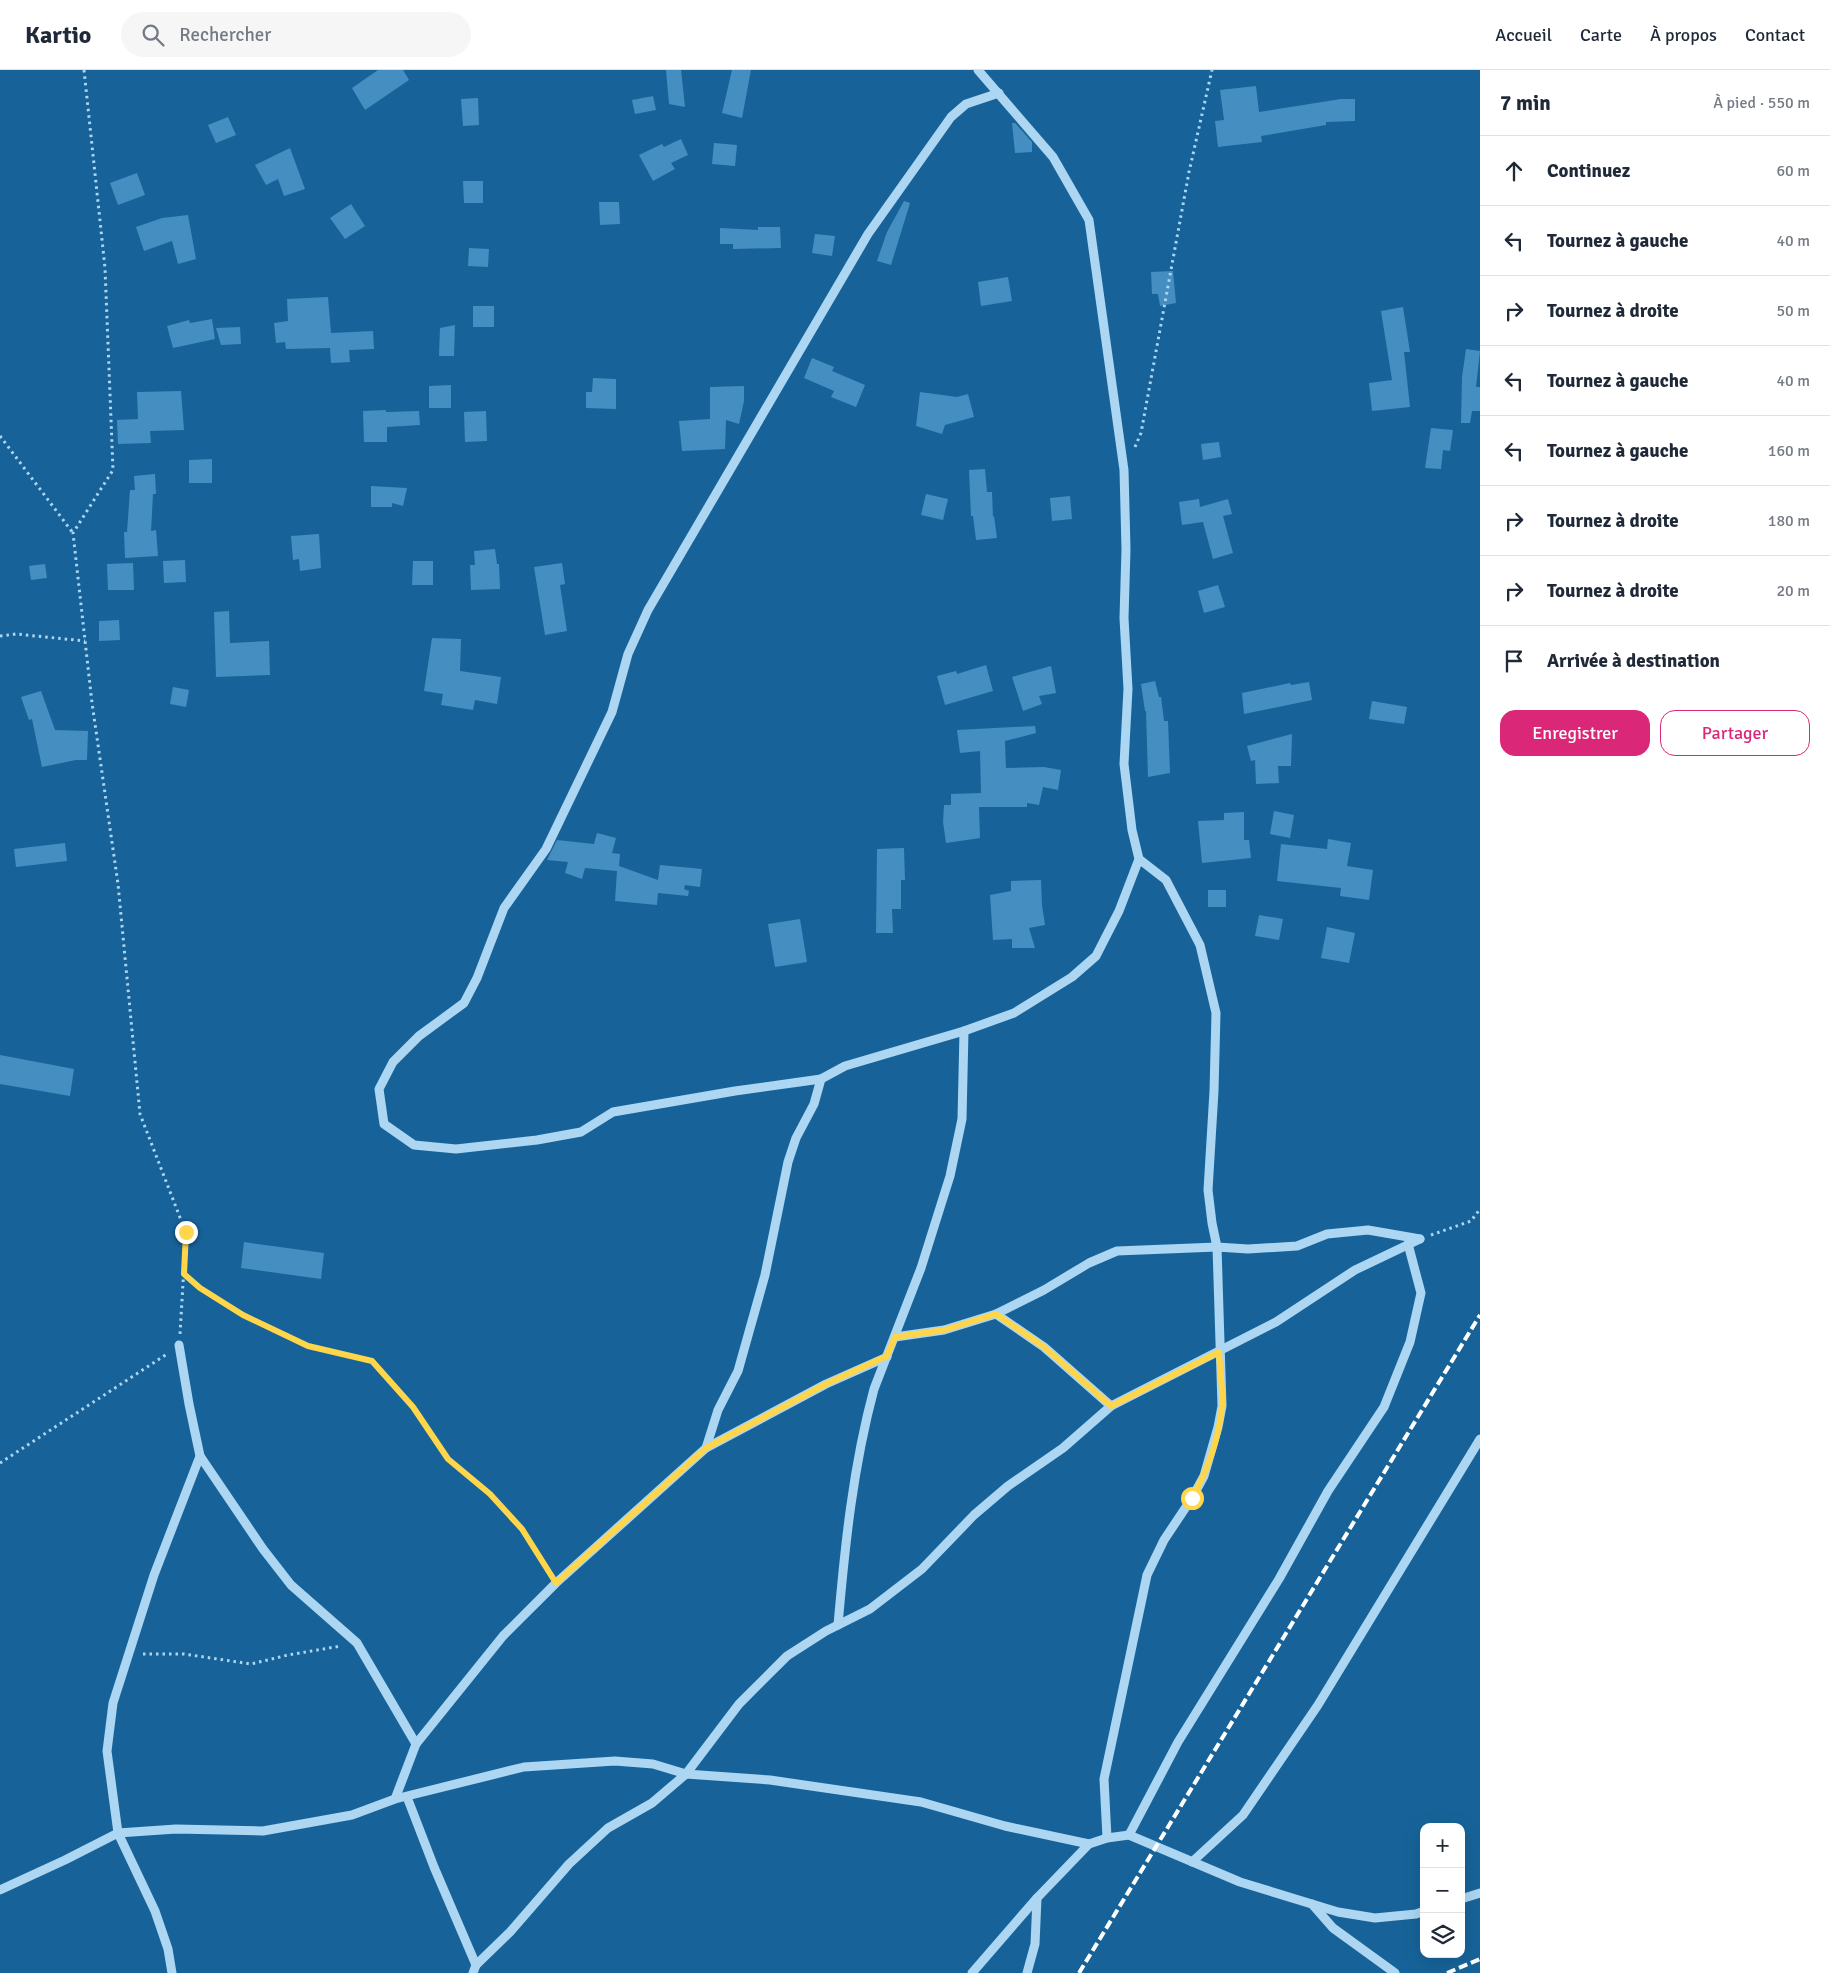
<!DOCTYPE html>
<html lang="fr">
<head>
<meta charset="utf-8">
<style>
  :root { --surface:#fff; --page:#f6f6f7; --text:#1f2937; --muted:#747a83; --line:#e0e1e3; --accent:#db2777 }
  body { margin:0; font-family:Signika,sans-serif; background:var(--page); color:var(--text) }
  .controls { position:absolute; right:15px; bottom:15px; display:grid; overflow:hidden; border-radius:10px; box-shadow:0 5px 20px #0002 }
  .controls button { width:45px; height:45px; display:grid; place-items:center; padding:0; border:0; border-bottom:1px solid var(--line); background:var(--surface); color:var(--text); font:25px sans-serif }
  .stop { position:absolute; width:15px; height:15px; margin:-11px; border:4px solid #ffd54a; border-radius:50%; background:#fff }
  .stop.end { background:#ffd54a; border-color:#fff; box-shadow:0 1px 5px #0008 }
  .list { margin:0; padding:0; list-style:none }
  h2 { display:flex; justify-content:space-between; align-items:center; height:65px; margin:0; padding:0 20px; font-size:21px }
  h2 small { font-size:16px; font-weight:400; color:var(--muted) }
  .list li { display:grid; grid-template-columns:32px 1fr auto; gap:15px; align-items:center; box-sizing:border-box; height:70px; padding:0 20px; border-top:1px solid var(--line) }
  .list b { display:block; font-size:19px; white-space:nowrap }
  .list em { font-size:16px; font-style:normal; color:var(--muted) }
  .actions { display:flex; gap:10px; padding:15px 20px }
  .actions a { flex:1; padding:11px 0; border:1px solid var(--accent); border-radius:15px; text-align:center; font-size:18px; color:var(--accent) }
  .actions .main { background:var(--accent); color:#fff }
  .icon { flex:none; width:28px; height:28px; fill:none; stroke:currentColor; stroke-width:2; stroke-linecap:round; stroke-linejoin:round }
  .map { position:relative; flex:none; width:1480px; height:1903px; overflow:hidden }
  header { display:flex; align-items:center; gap:30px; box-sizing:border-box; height:70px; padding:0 25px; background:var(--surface); border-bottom:1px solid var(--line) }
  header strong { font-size:24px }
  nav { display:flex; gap:28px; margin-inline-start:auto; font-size:18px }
  .search { width:350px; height:45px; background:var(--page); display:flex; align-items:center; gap:12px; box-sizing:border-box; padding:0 18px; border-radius:28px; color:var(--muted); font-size:19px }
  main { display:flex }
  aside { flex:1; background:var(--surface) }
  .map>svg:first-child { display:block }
</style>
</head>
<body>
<header>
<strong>Kartio</strong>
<div class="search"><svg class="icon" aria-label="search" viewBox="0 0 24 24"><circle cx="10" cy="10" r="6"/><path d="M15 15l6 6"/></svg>Rechercher</div>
<nav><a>Accueil</a><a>Carte</a><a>À propos</a><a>Contact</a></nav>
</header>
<main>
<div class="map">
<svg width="1480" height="1903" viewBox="0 0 1480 1903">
  <rect width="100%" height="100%" fill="#176399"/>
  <g fill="#448ec1">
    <polygon points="378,0 403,0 409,10 365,40 352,18"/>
    <polygon points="666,0 681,0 685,37 669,34"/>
    <polygon points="732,0 751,0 742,48 722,43"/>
    <polygon points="1256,16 1259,42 1341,29 1355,29 1355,51 1326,52 1326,55 1261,66 1262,72 1218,77 1215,51 1224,50 1220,20"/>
    <polygon points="653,26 656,40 635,44 632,30"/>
    <polygon points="478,28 479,55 463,56 461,29"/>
    <polygon points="228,47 236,65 216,73 208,55"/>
    <polygon points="1012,53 1015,53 1032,72 1032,82 1015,83"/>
    <polygon points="681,69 688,85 671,93 675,99 653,111 639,85 662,74 664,77"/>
    <polygon points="714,73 737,75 735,96 712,94"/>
    <polygon points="290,78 305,119 284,126 278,109 266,115 255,95"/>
    <polygon points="137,103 145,125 118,135 110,113"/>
    <polygon points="463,111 483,111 483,133 464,133"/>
    <polygon points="904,131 910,133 891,195 877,191 887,162"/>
    <polygon points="599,132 619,132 620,154 600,155"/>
    <polygon points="351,134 365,156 345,169 330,148"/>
    <polygon points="188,145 196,189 178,194 172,171 144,181 136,157 162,148"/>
    <polygon points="758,157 780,157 781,178 733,179 733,174 720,174 720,158 758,160"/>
    <polygon points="815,164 835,166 832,186 812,183"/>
    <polygon points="469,178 489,179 488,197 468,196"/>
    <polygon points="1173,201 1176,233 1160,236 1158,224 1152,224 1151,202"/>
    <polygon points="1008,207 1012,231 981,236 978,212"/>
    <polygon points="328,227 331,263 373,261 374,279 349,280 350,292 331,293 330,278 286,279 285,272 276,273 274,253 288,251 287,229"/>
    <rect x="473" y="236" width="21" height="21"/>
    <polygon points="1403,237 1410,282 1404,282 1410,337 1372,341 1369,313 1392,310 1381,241"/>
    <polygon points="212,249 215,269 173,278 167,256 189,250 190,253"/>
    <polygon points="455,255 454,286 439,286 440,258"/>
    <polygon points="240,257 241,274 221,275 216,258"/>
    <polygon points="1466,279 1480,281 1476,317 1480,317 1480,341 1472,341 1470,353 1461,353 1462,307"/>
    <polygon points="812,288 834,297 832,301 865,315 856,337 831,327 834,321 804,308"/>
    <polygon points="593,308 616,309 616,339 586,338 586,322 592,322"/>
    <polygon points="451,315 451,338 429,338 429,316"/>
    <polygon points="744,316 744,331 739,354 726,350 725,379 682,381 679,351 710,349 710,317"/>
    <polygon points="181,321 184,360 150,361 151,373 118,374 117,350 138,349 137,322"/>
    <polygon points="920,322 957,327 968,324 974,347 945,355 942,364 916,356"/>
    <polygon points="386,340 386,342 419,341 420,355 387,357 387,372 364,372 363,341"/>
    <polygon points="486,341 487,371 465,372 464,342"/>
    <polygon points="1431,358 1453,360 1450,381 1443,380 1441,399 1425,398"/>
    <polygon points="1219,372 1221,387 1203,390 1201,374"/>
    <polygon points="212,389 212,413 189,413 189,390"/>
    <polygon points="985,399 987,422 992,422 993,447 994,446 997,468 976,470 973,446 971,446 969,400"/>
    <polygon points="155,404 156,424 153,424 151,461 156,460 158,486 125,488 124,462 127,462 130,420 135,420 134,406"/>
    <polygon points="371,416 407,418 403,436 392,433 392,437 371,437"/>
    <polygon points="926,424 948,429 943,450 921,445"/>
    <polygon points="1070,426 1072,449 1052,451 1050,428"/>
    <polygon points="1199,429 1200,437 1228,429 1232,444 1223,446 1233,483 1213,489 1203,452 1182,455 1179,432"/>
    <polygon points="319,464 321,498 300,501 299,489 293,490 291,466"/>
    <polygon points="495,479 497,494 499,494 500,519 471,520 470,495 475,495 474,481"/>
    <polygon points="185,490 186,512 164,513 163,491"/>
    <polygon points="413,491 433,491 433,515 412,515"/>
    <polygon points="133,493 134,520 108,520 107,494"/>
    <polygon points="562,493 565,514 560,515 567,561 545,565 534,497"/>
    <polygon points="45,494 47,508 31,510 29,496"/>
    <polygon points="1218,515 1225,537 1204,543 1198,521"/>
    <polygon points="229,541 230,573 269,571 270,605 216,607 214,542"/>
    <polygon points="119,550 120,570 99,571 99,551"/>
    <polygon points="432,568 461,569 460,601 501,607 497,634 475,630 473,640 441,635 443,624 424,621"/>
    <polygon points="986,595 993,621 945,635 937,606 956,601 957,604"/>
    <polygon points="1051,596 1056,623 1039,626 1042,634 1023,641 1012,607"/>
    <polygon points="1155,611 1159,627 1161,627 1164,651 1168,651 1170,703 1148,707 1146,641 1145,641 1141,614"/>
    <polygon points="1309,612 1312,630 1244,644 1242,623 1290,613 1291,615"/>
    <polygon points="173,617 189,620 186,637 170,634"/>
    <polygon points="41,621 55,660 88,661 87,690 76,690 42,697 32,649 29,650 21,627"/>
    <polygon points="1372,631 1407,637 1404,654 1369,649"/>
    <polygon points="1035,656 1036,663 1005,671 1006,698 1044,697 1061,700 1058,720 1043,717 1039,735 1027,733 1027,737 979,737 980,768 946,773 943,752 944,735 951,735 951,724 981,723 980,681 960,683 957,660"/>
    <polygon points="1292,664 1291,696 1278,696 1279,713 1256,714 1255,690 1251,691 1247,676"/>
    <polygon points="1274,741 1294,745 1290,768 1270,764"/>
    <polygon points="1244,742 1244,770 1249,770 1251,788 1202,793 1198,751 1224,750 1224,743"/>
    <polygon points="597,763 616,768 612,783 620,784 619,796 658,810 660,795 702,799 700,817 685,815 684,819 689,821 688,826 658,823 657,835 615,831 617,801 585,798 582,809 565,803 568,792 547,790 557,770 594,774"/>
    <polygon points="1328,769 1351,773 1347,796 1373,800 1369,830 1340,826 1341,818 1277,811 1281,774 1327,779"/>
    <polygon points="65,773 67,791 16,797 14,779"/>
    <polygon points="904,778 905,810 901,810 901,839 892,839 893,863 876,863 877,779"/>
    <polygon points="1041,810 1042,835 1045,855 1029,858 1035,878 1012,878 1012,869 993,870 990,825 1011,821 1011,811"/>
    <rect x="1208" y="820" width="18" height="17"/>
    <polygon points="1259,845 1283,849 1279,870 1255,866"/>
    <polygon points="800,849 807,892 775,897 768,854"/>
    <polygon points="1327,857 1355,863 1349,893 1321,888"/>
    <polygon points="0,985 74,999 70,1026 0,1014"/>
    <polygon points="244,1172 324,1183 321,1209 241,1198"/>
  </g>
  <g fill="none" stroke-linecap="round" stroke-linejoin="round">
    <g stroke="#acd6f2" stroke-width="3" stroke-dasharray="2.5 4" stroke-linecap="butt">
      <polyline points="84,0 105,198 113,400 73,463 92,633 118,814 140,1044 186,1163 180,1264"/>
      <polyline points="0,366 73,463"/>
      <polyline points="1135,377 1141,363 1189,102 1212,0"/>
      <polyline points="0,566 16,564 85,571"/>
      <polyline points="1431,1165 1471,1151 1480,1139"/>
      <polyline points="184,1204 200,1218 243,1245 308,1277 372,1291 413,1337 448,1389 490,1424 522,1459 549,1502"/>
      <polyline points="0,1393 167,1284"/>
      <polyline points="143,1584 184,1584 251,1594 288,1585 341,1576"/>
    </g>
    <g stroke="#acd6f2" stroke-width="9">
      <polyline points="978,0 1053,87 1089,150 1124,400 1126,479 1124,548 1128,619 1124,694 1132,760 1139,789 1166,810 1200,875 1216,943 1214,1021 1208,1120 1212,1153 1217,1177 1222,1336 1218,1357 1204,1406 1192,1428 1164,1470 1147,1505 1104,1709 1107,1768"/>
      <polyline points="821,1009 735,1021 613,1042 581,1062 537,1070 456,1079 414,1075 384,1054 379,1019 393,992 419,966 464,933 477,908 504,838 546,779 612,642 628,584 648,540 868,164 951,47 966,34 999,23"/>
      <polyline points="996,1244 1044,1277 1111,1336"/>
      <polyline points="895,1267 944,1260 996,1244 1044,1220 1089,1193 1117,1181 1217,1177 1248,1179 1297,1176 1327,1164 1368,1160 1420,1169"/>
      <polyline points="706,1378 718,1340 738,1301 765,1205 788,1092 796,1068 814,1034 821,1009 845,996 964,961 1014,943 1072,907 1096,886 1119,841 1139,789"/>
      <polyline points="200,1386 263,1479 291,1515 357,1573 416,1674"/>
      <path d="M 838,1555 C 845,1475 853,1397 874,1319 L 921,1198 L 950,1106 L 962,1049 L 964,961"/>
      <polyline points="407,1727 434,1797 476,1895"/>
      <polyline points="395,1729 416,1674 503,1566 556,1513 706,1378 826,1314 887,1287"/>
      <polyline points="1129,1765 1178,1672 1279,1509 1328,1421 1384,1337 1410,1272 1421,1223 1408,1174"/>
      <polyline points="1192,1792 1243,1745 1318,1635 1480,1369"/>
      <polyline points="0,1820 65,1790 118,1763 176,1759 263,1761 352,1745 395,1729 524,1697 615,1691 653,1694 686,1704 770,1710 921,1732 1005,1756 1089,1774"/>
      <polyline points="1461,1829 1480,1823"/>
      <polyline points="1312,1834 1333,1858 1395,1903"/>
      <polyline points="172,1903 168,1879 155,1841 118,1763 107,1681 113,1633 154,1505 200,1386 189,1334 179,1275"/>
      <polyline points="473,1903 476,1895 510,1862 569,1794 608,1758 652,1733 686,1704 739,1634 787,1586 826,1561 870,1539 922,1499 974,1445 1008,1416 1063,1378 1111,1336 1276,1252 1355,1200 1420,1169"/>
      <polyline points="972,1903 1037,1828 1089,1774 1107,1768 1129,1765 1240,1812 1338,1842 1375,1848 1416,1844 1424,1841"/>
      <polyline points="1027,1903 1035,1874 1037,1828"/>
    </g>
    <g stroke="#fff" stroke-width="4" stroke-dasharray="9 4" stroke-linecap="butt">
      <polyline points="1079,1903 1480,1245"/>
      <polyline points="1447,1903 1480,1889"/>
    </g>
  </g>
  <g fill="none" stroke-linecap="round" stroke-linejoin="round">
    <path stroke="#ffd54a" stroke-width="6" d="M 186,1162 L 184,1204 L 200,1218 L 243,1245 L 308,1276 L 372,1291 L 413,1337 L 448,1389 L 490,1424 L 522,1459 L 556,1513 L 706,1378 L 826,1314 L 887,1286 L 895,1267 L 944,1260 L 996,1244 L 1044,1277 L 1111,1336 L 1219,1282 C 1220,1300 1223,1319 1222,1336 C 1219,1368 1207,1401 1192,1428"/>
  </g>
</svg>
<div class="controls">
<button>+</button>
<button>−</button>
<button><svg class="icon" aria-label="layers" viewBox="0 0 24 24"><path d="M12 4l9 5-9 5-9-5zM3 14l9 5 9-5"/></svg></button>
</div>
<div class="stop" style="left:1192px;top:1428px"></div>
<div class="stop end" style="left:186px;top:1162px"></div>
</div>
<aside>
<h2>7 min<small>À pied · 550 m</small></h2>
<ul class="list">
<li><svg class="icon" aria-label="ahead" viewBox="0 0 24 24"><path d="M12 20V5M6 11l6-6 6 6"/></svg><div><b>Continuez</b></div><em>60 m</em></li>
<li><svg class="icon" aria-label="left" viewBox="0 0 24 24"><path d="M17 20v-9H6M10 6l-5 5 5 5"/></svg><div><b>Tournez à gauche</b></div><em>40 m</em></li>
<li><svg class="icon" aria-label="right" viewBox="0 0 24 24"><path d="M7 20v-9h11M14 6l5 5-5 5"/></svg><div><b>Tournez à droite</b></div><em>50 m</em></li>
<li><svg class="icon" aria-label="left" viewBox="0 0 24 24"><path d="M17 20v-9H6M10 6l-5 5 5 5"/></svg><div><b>Tournez à gauche</b></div><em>40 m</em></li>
<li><svg class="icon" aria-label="left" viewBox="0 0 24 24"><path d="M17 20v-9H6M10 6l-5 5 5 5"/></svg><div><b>Tournez à gauche</b></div><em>160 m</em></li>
<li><svg class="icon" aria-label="right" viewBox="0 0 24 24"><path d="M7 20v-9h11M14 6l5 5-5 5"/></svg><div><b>Tournez à droite</b></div><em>180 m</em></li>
<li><svg class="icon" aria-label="right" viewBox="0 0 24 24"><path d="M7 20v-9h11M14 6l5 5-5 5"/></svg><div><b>Tournez à droite</b></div><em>20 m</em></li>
<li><svg class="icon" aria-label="arrive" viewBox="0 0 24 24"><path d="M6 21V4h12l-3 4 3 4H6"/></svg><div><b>Arrivée à destination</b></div></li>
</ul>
<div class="actions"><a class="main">Enregistrer</a><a>Partager</a></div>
</aside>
</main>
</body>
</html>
